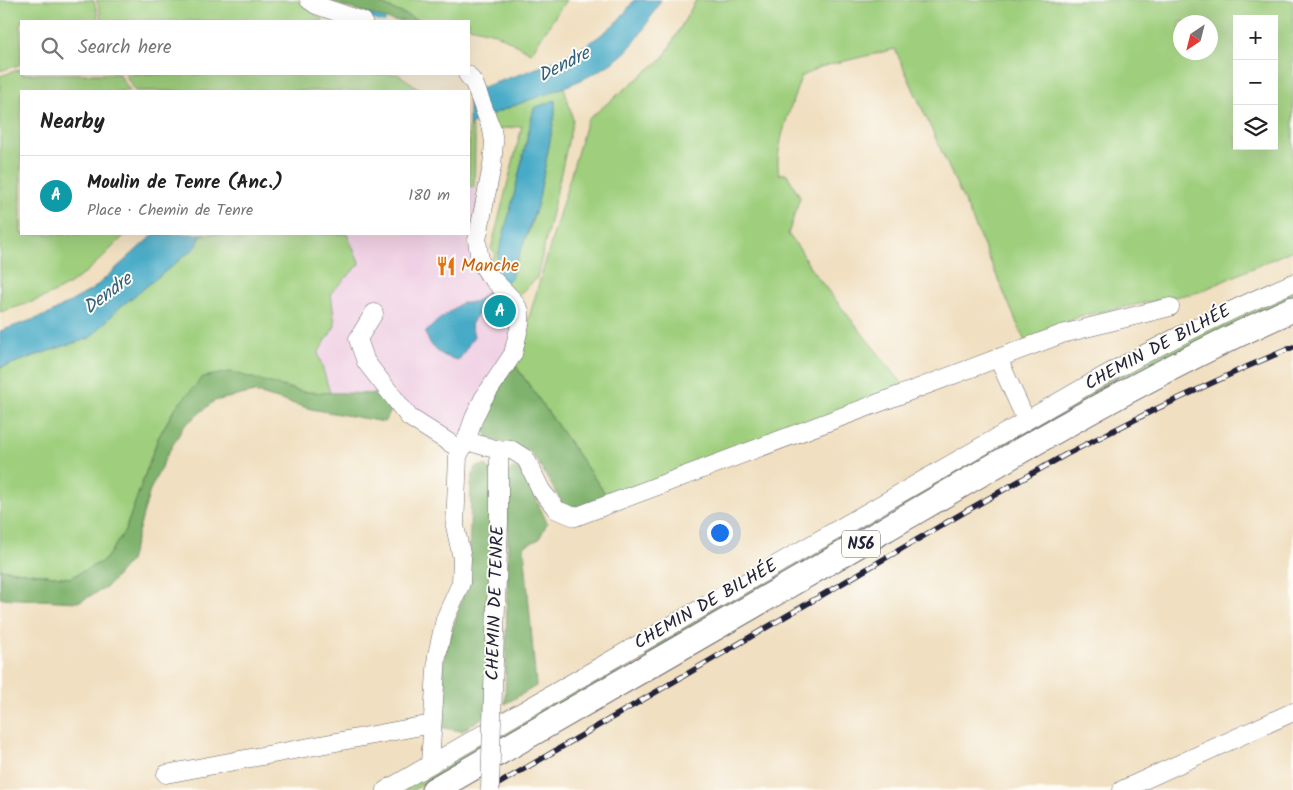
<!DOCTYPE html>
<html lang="en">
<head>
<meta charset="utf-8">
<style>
  :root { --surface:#fff; --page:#f2f2f2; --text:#222; --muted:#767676; --line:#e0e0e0; --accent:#0b8043 }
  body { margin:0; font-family:Kalam,sans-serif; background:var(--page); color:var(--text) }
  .controls { position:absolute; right:15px; top:15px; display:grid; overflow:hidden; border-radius:0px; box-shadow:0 5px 20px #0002 }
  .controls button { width:45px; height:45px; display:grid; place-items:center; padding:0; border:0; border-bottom:1px solid var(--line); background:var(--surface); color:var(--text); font:25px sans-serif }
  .compass { position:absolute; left:1173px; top:15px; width:45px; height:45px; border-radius:50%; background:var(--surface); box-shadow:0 5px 20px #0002; rotate:215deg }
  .you { position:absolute; left:719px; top:532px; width:18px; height:18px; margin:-12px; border:4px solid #fff; border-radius:50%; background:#1a73e8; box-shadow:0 0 0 8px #1a73e833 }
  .badge { display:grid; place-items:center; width:32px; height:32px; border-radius:50%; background:var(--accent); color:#fff; font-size:16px; font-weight:700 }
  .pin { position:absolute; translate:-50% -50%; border:2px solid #fff; box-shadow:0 1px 5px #0006 }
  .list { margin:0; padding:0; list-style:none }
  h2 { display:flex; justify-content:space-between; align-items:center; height:65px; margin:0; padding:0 20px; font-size:21px }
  h2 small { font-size:16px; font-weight:400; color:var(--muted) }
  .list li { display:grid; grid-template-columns:32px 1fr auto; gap:15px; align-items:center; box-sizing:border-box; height:80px; padding:0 20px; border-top:1px solid var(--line) }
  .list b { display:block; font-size:19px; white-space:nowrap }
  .list p { margin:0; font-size:16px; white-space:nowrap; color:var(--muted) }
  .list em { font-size:16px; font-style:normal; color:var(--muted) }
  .icon { flex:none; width:28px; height:28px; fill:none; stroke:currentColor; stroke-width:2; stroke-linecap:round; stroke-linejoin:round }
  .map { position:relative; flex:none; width:1293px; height:790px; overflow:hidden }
  .search { position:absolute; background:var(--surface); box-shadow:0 5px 20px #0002; left:20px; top:20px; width:450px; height:55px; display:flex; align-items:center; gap:12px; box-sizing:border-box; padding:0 18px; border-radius:0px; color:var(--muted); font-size:19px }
  .panel { position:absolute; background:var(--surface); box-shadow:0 5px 20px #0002; left:20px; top:90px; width:450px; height:145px; border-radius:0px }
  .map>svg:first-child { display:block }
</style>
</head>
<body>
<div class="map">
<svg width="1293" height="790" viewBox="0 0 1293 790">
  <rect width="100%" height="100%" fill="#fdfcf7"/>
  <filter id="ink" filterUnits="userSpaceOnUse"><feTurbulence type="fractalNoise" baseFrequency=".02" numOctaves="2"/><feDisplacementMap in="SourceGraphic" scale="10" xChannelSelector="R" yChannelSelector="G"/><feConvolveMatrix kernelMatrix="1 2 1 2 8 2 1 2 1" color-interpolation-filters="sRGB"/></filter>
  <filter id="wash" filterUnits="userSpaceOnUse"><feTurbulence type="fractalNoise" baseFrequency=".0096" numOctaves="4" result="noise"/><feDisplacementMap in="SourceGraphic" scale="20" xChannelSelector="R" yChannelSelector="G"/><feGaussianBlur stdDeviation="1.12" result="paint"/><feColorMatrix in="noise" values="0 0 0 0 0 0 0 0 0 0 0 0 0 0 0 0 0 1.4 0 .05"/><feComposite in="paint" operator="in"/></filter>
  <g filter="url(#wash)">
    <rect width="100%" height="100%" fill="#f0dfc0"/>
    <polygon fill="#f0d0e4" points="469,186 474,188 480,199 468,243 476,265 490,289 512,314 513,329 506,354 451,455 392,410 382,394 330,393 318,353 335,326 331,293 360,264 347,234 469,234"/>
    <g fill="#9fcf7d" stroke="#60785c" fill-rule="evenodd">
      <polygon points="0,0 93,0 96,7 98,21 21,21 21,64 0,71"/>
      <polygon points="96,0 297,0 324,21 101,21 99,7"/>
      <polygon points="372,0 566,0 531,53 495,33 469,27 469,21 420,21"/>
      <path d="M 696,0 L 1293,0 L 1293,250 L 1199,292 L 1080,316 L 1026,344 L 970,214 L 895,49 L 820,67 L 801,77 C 793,101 773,151 779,174 L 787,174 L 800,197 L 788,234 L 801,251 L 810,268 L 905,387 L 609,499 L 515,365 L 587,120 L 664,57 ZM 1237,19 L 1274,19 L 1274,146 L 1237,146 ZM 1180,22 L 1210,22 L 1210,52 L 1180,52 Z"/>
      <path d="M 21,69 L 21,74 L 119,74 L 130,91 L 21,91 L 21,234 L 126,234 C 108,251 92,269 71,283 C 52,296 22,306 0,312 L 0,76 Z"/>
      <polygon points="125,74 398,74 420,89 417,91 135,91"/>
      <polygon points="564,87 573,120 537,278 513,300 501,288 529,231 538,203 555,114 555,100 534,108 513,199 494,271 490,263 496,253 491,249 522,126 492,130 486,116"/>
      <polygon points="471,125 475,138 474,188 469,186 469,126"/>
      <polygon points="205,234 347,234 360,264 331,293 335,326 318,353 330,393 303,392 230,372 175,408 158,438 125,531 105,560 70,578 0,569 0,368 55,349 90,338 119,308 196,247 201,236"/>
      <polygon points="1293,287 1293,297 1140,371 413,790 395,790 1134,364"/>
    </g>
    <g fill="#7fb26c" stroke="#506a54">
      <polygon points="323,0 372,0 420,21 393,21"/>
      <polygon points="515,365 609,499 577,510 564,506 538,462 529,451 490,439 482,429 486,409"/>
      <polygon points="230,372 303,392 382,394 392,410 384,422 311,409 254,392 214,401 184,426 168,453 150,490 130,561 106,588 78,602 0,598 0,569 70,578 105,560 125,531 158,438 175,408 203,377"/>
      <polygon points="486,465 492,474 486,715 462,731 443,728 443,661 469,575 471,484 475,467"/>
      <polygon points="512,468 524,472 547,523 539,539 524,546 536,686 505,704 508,544 505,477"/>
    </g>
    <g fill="#46aac6" stroke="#346680">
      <path d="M 634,0 L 661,0 C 649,19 639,41 621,56 C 579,90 516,99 469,126 L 469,94 L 470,97 L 480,88 C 534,69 602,51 634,0 Z"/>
      <path d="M 555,100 L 555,114 L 538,203 L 511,278 L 501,288 L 498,299 L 476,316 L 471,325 L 474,336 L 459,360 C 442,357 432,350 425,333 L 436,322 L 461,303 C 474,304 482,299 490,289 L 491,278 L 494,271 L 513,199 L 534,108 Z"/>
      <polygon points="154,234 205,234 201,236 196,247 119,308 90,338 54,349 0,368 0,331 49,314 93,289"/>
    </g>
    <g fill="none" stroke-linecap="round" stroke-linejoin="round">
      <polyline stroke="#46aac6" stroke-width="4" points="367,16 384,21"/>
    </g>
  </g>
  <g filter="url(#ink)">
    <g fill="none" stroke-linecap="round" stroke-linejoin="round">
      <defs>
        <g id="minor">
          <polyline points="309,0 316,5 363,21"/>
          <polyline points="374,313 358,339 366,362 409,417 461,450"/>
          <polyline points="998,358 1026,420"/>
          <polyline points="466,441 499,450 512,450 526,459 541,490 557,510 575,517 1062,334 1170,307"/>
          <polyline points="493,689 499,522 499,450"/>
          <polyline points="430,764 437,655 445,619 461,583 462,558 455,526 458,456 466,441 474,418 483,399 513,354 520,324 520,311 513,300 489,275 480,261 477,240 492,166 494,142 492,130 474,83 467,74"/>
          <polyline points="166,774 432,724"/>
          <path d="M 386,790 L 1100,378 C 1163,343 1227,311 1293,283"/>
          <polyline points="1122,790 1293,712"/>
        </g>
        <path id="highway" d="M 434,790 C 584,703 734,617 884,530 C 1018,452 1151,372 1293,309"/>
      </defs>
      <use href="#minor" stroke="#6a646a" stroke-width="19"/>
      <use href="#highway" stroke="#6a646a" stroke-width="27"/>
      <use href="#minor" stroke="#fff" stroke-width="18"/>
      <use href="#highway" stroke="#fff" stroke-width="25"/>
      <defs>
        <polyline id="rail" points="488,790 968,510 1065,455 1154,410 1244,368 1293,347"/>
      </defs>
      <use href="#rail" stroke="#22223b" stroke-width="5.5"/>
      <use href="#rail" stroke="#fdfcf7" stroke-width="4" stroke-dasharray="11" stroke-linecap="butt"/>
      <defs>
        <polyline id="minor-bridge" points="490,790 493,689"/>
      </defs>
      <use href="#minor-bridge" stroke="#6a646a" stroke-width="19" stroke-linecap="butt"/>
      <use href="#minor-bridge" stroke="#fff" stroke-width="18"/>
    </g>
  </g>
  <defs>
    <symbol id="restaurant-bare" viewBox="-9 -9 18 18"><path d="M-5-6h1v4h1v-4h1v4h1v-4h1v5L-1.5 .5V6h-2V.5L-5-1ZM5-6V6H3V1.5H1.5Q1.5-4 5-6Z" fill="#e8710a" stroke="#fdfcf7" stroke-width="2.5" paint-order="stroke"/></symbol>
  </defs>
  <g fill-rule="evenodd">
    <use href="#restaurant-bare" x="432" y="252" width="28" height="28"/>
  </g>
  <g text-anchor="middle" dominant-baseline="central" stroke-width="4" stroke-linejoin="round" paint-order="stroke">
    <rect fill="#fdfcf7" stroke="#646373" stroke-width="1" x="842" y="530.5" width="38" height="27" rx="4"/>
    <g font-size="16" font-weight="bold" fill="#22223b">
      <text x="861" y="544">N56</text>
    </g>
    <g font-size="18" fill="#c56008" stroke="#fdfcf7" text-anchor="start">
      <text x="461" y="266">Manche</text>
    </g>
    <g font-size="18" fill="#22223b" stroke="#fdfcf7">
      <text transform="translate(1158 348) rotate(-28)">CHEMIN DE BILHÉE</text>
      <text transform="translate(496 603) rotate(-88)">CHEMIN DE TENRE</text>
      <text transform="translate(706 605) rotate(-30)">CHEMIN DE BILHÉE</text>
    </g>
    <g font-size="19" font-style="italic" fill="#325f7a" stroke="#fdfcf7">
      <text transform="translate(564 65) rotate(-27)">Dendre</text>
      <text transform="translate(108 294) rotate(-37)">Dendre</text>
    </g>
  </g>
</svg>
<div class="controls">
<button>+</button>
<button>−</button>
<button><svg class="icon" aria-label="layers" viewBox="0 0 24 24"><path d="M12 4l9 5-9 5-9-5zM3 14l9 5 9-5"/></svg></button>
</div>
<svg class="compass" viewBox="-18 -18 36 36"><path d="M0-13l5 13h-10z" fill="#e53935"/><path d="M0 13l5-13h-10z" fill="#767676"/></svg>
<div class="you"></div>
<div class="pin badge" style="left:500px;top:311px;background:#0f9aa8">A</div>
<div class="search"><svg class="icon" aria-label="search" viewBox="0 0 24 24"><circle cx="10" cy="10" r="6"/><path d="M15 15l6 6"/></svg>Search here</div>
<section class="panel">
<h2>Nearby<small></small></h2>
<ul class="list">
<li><span class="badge" style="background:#0f9aa8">A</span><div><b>Moulin de Tenre (Anc.)</b><p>Place · Chemin de Tenre</p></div><em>180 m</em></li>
</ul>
</section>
</div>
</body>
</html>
